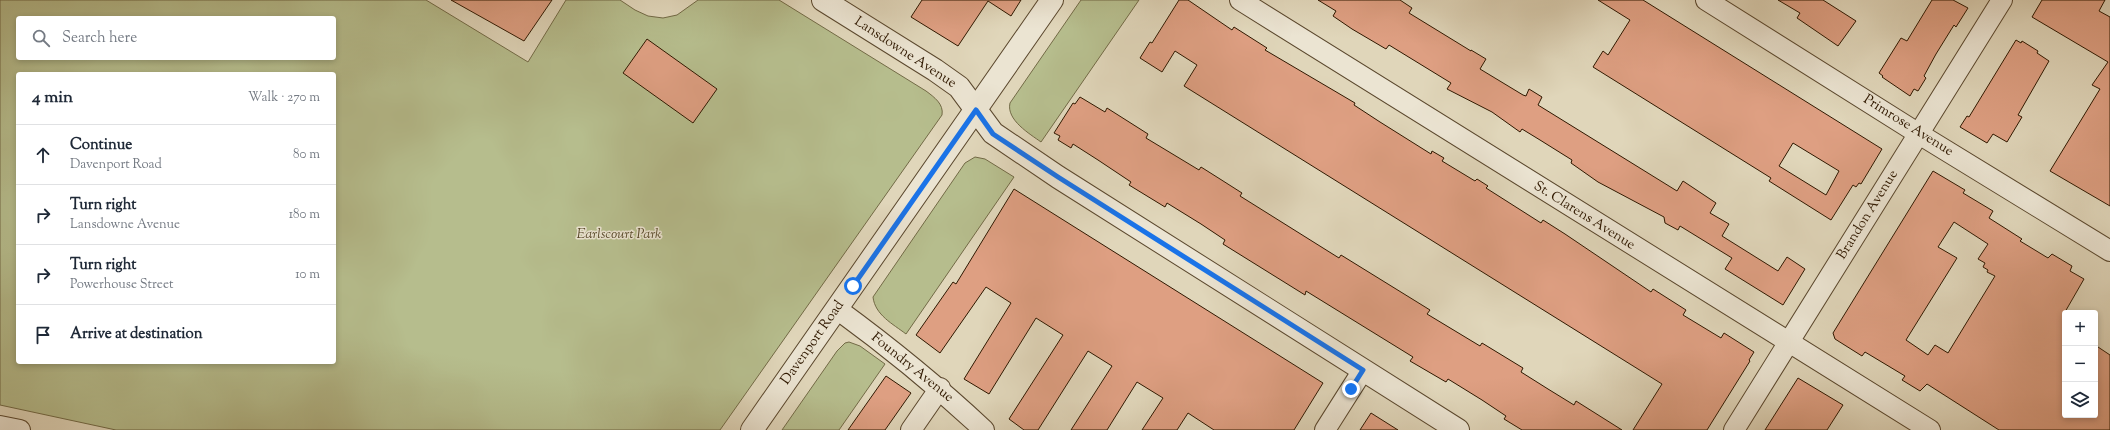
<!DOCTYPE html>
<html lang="en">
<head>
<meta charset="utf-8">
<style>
  :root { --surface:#fff; --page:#f6f6f7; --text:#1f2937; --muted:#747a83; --line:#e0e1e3 }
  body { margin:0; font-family:"Sorts Mill Goudy",serif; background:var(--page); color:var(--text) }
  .controls { position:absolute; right:12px; bottom:12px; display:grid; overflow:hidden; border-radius:4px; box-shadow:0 2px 6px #0003 }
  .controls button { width:36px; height:36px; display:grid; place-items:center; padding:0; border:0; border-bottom:1px solid var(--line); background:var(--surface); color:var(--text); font:20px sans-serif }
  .stop { position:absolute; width:12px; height:12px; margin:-9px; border:3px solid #1a73e8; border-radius:50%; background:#fff }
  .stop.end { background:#1a73e8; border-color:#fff; box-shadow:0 1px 4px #0008 }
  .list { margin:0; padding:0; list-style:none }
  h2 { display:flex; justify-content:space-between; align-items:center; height:52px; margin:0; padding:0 16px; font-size:17px }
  h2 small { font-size:13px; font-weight:400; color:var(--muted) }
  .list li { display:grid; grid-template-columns:26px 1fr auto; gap:12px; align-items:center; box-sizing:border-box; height:60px; padding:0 16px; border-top:1px solid var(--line) }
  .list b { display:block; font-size:15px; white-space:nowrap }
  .list p { margin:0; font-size:13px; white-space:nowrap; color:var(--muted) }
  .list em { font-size:13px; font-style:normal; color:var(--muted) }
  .icon { flex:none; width:22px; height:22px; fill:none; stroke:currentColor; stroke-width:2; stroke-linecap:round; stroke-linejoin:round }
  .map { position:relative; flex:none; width:2110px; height:430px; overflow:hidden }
  .search { position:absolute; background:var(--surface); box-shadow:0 2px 6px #0003; left:16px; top:16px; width:320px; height:44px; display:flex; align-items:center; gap:10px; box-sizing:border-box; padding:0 14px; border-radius:4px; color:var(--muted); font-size:15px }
  .panel { position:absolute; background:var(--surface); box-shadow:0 2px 6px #0003; left:16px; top:72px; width:320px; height:292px; border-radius:4px }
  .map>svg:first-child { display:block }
</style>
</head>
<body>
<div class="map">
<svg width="2110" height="430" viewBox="0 0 2110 430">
  <rect width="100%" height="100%" fill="#e0d6ba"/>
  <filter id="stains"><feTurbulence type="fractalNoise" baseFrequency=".005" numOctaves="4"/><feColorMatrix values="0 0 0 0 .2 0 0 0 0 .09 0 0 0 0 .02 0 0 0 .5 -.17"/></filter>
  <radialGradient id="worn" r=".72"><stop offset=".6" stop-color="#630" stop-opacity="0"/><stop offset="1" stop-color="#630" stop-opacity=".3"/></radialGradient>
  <g fill="#b6bd8d" stroke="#726a46" fill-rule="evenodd">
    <path d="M 0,0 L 426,0 L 528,62 L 566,0 L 620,0 L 635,10 L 648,16 L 663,18 L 677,15 L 698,0 L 779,0 L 926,91 C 934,97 944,104 942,115 L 720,430 L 116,430 L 0,405 ZM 18,18 L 334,18 L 334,58 L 18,58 ZM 18,74 L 334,74 L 334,362 L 18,362 Z"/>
    <path d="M 1081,0 L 1139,0 L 1041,142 C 1030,134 1006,120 1010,103 Z"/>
    <path d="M 975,157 L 985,159 L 1014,177 L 906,334 C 893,324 875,315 873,297 L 965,163 Z"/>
    <polygon points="849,342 860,346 885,364 839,430 782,430 837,351 845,343"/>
  </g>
  <g fill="#de9f82" stroke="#2f1800" fill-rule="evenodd">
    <polygon points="451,0 552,0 524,41"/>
    <polygon points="922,0 1021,0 1011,16 988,1 958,46 911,17"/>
    <polygon points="1179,0 1188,0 1232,30 1234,27 1267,48 1265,50 1355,103 1354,105 1380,122 1431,154 1432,151 1444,158 1442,161 1475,181 1477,179 1488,186 1486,188 1541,223 1543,220 1565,234 1651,292 1653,289 1686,310 1683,315 1721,338 1724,333 1754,352 1749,360 1750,361 1707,430 1633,430 1662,384 1184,86 1197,65 1175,51 1162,72 1140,58 1150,42 1152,43"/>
    <polygon points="1318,0 1400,0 1412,8 1409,13 1471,51 1471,50 1486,59 1480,69 1523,95 1526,96 1529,89 1542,97 1538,105 1677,191 1683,181 1716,203 1710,213 1729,224 1722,236 1778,271 1787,257 1805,269 1783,305 1725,269 1732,258 1680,226 1678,230 1665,223 1664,217 1598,182 1571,163 1572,160 1540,140 1522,129 1520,132 1492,112 1447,89 1451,83 1389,45 1386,49 1352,29 1333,16 1336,11"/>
    <path d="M 1598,0 L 1643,0 L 1882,149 L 1861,184 L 1859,183 L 1856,187 L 1853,185 L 1831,220 L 1769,181 L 1771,178 L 1593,67 L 1603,51 L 1608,55 L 1630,20 ZM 1793,143 L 1839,171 L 1826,195 L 1779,166 Z"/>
    <polygon points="1778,0 1823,0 1856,21 1838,46 1797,18 1800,13"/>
    <polygon points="1932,0 1953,0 1968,8 1956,27 1954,25 1936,54 1924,76 1926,78 1918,91 1914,89 1910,96 1882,77 1883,76 1879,73 1901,38 1907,41"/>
    <polygon points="2042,0 2105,0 2099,11 2110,17 2110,206 2050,171 2100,89 2092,85 2108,62 2032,17"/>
    <polygon points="647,39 717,89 693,123 623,73"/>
    <polygon points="2016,40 2021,43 2022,41 2038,51 2037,53 2049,61 2018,115 2022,117 2007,142 1993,134 1987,143 1960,127 1967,116 1969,117"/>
    <polygon points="1080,97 1105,112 1107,108 1148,134 1146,138 1199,170 1201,167 1220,179 1242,193 1240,196 1339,258 1341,255 1430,310 1427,314 1480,346 1482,343 1523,368 1521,372 1548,389 1574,405 1576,401 1622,430 1522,430 1504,419 1506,416 1482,400 1448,379 1446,382 1410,361 1413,357 1306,291 1305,295 1223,244 1225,240 1201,224 1167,203 1165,207 1129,185 1131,182 1098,160 1073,144 1071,148 1058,140 1060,136 1054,133 1073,103 1075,104"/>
    <path d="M 1933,171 L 1965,190 L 1963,193 L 1993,211 L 1989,218 L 2022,239 L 2020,241 L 2048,258 L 2052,254 L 2072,266 L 2070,271 L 2084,279 L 2065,312 L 2065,415 L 2095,415 L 2095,345 L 2110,355 L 2110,430 L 1999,430 L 1927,384 L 1920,391 L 1902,380 L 1905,376 L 1865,352 L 1862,356 L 1835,339 L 1833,333 ZM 1954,222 L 1988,244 L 1978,259 L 1985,263 L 1983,267 L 1988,270 L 1987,272 L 1995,276 L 1948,353 L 1935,345 L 1928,355 L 1906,340 L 1957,258 L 1938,247 Z"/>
    <polygon points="1014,189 1323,383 1294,430 1214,430 1188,413 1177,430 1142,430 1163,398 1137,382 1107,430 1071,430 1112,366 1088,351 1038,430 1024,430 1009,419 1063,335 1036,318 989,394 964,379 1011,303 986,287 940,353 916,335 953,282 956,284"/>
    <polygon points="886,376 911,393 885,430 848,430"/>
    <polygon points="1798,378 1843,405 1827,430 1765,430"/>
    <polygon points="1371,413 1398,430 1360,430"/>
  </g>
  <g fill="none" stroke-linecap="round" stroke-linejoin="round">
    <defs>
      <g id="minor">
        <polyline points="1240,0 1930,430"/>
        <polyline points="1706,0 1919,134 2110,251"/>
        <path d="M 837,309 C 889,347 937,386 984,430"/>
        <polyline points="0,426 20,430"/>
        <polyline points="911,430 940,388"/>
        <polyline points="1325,430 1363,370"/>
        <polyline points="1734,430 2002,0"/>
      </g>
      <g id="tertiary">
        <polyline points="823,0 935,70 959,87 993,133 1058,177 1458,430"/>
        <polyline points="752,430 1052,0"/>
      </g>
    </defs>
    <use href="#minor" stroke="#5b482e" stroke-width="22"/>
    <use href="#tertiary" stroke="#5b482e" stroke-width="24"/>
    <use href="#minor" stroke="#ebe4d2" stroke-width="20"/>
    <use href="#tertiary" stroke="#ebe4d2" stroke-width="22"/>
  </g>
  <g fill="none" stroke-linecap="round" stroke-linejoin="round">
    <polyline stroke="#1a73e8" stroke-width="5" points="853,286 976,110 993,134 1058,177 1363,370 1351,389"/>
  </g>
  <g text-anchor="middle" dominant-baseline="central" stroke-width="3" stroke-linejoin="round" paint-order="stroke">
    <g font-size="14" fill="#2f1800" stroke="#ebe4d2">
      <text transform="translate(905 53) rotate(33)">Lansdowne Avenue</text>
      <text transform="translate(1908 126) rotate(32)">Primrose Avenue</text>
      <text transform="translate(1868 215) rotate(-58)">Brandon Avenue</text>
      <text transform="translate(1584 216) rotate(32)">St. Clarens Avenue</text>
      <text transform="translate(813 343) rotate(-55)">Davenport Road</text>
      <text transform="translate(912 368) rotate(39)">Foundry Avenue</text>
    </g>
    <g font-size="14" font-style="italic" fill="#584a2a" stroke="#ebe4d2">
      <text x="619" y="235">Earlscourt Park</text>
    </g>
  </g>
  <rect width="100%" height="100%" filter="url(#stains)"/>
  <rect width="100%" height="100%" fill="url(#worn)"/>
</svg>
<div class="controls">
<button>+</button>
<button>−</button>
<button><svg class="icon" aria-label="layers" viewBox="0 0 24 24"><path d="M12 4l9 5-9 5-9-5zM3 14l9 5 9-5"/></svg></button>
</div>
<div class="stop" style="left:853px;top:286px"></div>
<div class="stop end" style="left:1351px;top:389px"></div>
<div class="search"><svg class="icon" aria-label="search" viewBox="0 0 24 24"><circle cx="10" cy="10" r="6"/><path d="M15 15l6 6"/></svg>Search here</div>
<section class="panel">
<h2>4 min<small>Walk · 270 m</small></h2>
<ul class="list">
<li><svg class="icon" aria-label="ahead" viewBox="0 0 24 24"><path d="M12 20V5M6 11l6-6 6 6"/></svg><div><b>Continue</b><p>Davenport Road</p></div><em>80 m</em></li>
<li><svg class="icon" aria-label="right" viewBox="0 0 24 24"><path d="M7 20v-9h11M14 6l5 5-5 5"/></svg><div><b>Turn right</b><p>Lansdowne Avenue</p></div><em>180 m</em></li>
<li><svg class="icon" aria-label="right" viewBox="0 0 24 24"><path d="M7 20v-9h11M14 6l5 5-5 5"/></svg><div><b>Turn right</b><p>Powerhouse Street</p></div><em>10 m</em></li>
<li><svg class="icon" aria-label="arrive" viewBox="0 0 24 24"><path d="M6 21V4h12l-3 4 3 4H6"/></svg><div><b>Arrive at destination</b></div></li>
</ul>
</section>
</div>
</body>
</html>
